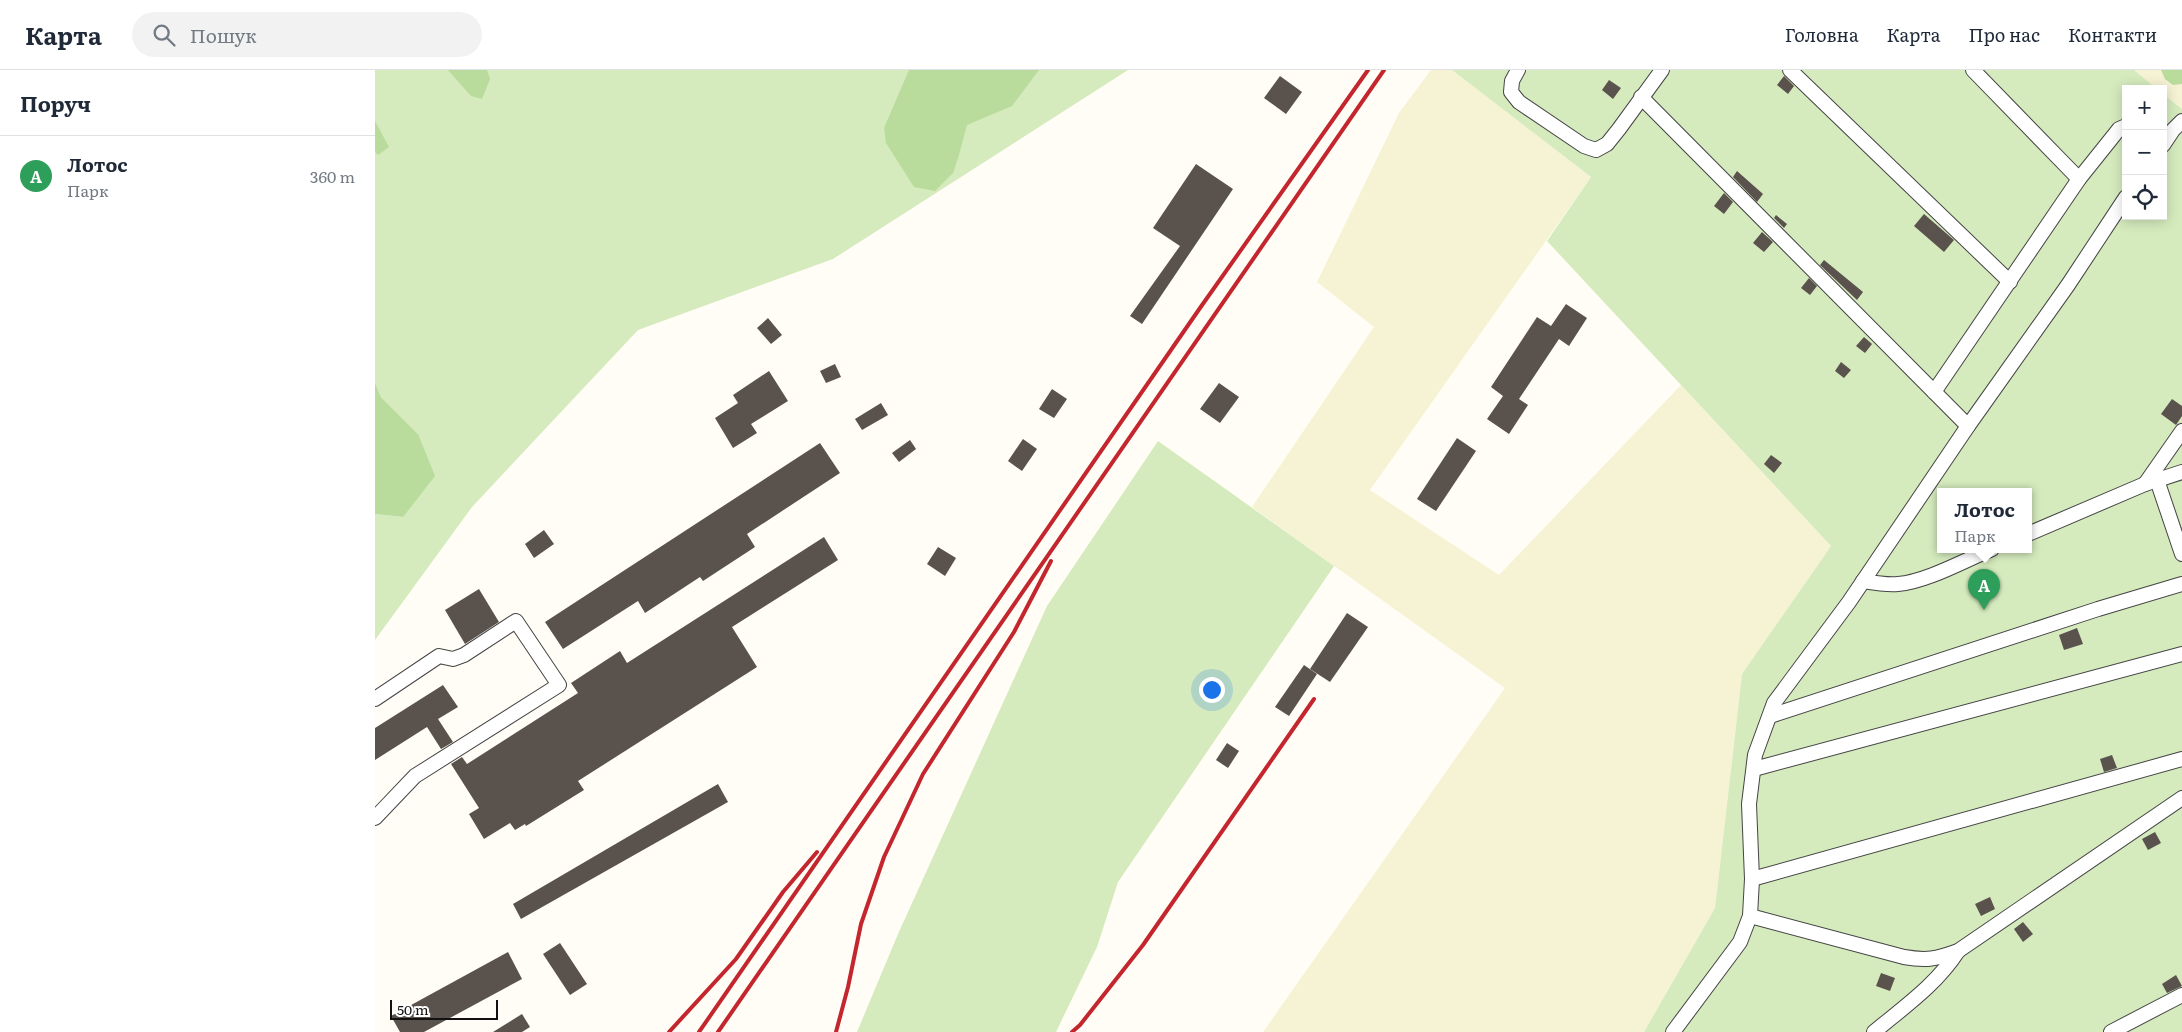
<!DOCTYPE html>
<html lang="uk">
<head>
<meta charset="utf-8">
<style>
  :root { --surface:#fff; --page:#f2f2f3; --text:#1f2937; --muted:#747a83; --line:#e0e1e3; --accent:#c4262e }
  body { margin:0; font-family:Literata,serif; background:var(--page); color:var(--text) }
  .controls { position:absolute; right:15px; top:15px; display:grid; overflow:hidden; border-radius:0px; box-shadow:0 2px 12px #0003 }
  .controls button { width:45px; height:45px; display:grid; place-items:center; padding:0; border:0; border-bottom:1px solid var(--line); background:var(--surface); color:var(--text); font:25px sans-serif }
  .scale { position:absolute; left:15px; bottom:12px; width:108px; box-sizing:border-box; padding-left:5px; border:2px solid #111; border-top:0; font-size:14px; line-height:18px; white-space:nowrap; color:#111; -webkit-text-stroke:4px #fff; paint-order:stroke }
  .you { position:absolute; left:836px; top:619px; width:18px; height:18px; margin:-12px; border:4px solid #fff; border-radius:50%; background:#1a73e8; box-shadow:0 0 0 8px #1a73e833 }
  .badge { display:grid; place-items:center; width:32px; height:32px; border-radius:50%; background:var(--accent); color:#fff; font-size:16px; font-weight:700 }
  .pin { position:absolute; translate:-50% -41px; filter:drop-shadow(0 1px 2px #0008) }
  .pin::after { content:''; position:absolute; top:26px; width:18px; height:15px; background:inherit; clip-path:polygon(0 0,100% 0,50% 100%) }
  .popup { position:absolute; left:1562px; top:418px; width:95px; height:65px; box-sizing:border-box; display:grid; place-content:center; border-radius:0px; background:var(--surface); filter:drop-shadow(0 1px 4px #0005); font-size:16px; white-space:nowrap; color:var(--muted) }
  .popup b { font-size:19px; color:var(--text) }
  .popup::after { content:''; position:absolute; left:50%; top:100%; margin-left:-10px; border:10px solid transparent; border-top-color:var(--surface) }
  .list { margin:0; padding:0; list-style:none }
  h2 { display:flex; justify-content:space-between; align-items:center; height:65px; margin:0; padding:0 20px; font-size:21px }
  h2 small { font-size:16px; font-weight:400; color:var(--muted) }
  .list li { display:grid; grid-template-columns:32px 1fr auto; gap:15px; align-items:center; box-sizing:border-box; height:80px; padding:0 20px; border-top:1px solid var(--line) }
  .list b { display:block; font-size:19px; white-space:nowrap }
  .list p { margin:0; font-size:16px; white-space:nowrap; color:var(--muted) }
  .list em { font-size:16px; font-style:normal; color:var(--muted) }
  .icon { flex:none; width:28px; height:28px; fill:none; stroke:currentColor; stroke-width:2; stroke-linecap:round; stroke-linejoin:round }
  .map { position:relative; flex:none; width:1807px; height:962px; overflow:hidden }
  header { display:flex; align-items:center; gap:30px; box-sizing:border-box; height:70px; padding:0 25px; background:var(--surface); border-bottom:1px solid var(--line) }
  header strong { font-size:24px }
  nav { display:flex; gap:28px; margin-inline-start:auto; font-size:18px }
  .search { width:350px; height:45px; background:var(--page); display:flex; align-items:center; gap:12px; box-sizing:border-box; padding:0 18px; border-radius:28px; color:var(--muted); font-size:19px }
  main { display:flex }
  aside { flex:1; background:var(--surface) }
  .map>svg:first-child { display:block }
</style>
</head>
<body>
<header>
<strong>Карта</strong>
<div class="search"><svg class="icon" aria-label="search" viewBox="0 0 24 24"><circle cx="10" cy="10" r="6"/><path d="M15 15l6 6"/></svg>Пошук</div>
<nav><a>Головна</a><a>Карта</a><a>Про нас</a><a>Контакти</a></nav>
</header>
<main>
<aside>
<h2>Поруч<small></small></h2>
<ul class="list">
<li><span class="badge" style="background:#2e9e5b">A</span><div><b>Лотос</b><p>Парк</p></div><em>360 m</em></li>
</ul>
</aside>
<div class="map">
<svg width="1807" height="962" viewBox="0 0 1807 962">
  <rect width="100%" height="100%" fill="#fffdf5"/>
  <g fill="#f6f3d4">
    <polygon points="1056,0 1077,0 1216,107 995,420 1124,505 1306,315 1456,476 1367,604 1340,838 1269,962 888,962 1130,618 877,437 999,257 942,212 1024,43"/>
    <polygon points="1759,0 1807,0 1807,39 1788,24 1788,19 1782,19"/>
  </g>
  <g fill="#d5ebbd" fill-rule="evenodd">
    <polygon points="0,0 753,0 458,189 263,260 97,437 0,570 0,444 28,447 43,364 6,327 0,313"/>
    <path d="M 1077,0 L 1759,0 L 1782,19 L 1751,19 L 1751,146 L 1788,146 L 1788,24 L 1807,39 L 1807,962 L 1269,962 L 1340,838 L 1367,604 L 1456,476 L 1172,171 L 1216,107 ZM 1565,421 L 1653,421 L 1653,479 L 1565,479 Z"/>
    <polygon points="783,371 959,496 743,812 722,877 681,962 482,962 523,864 672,536"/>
  </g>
  <g fill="#b9dc9c">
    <polygon points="73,0 112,0 115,9 107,29 96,26"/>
    <polygon points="534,0 664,0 637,36 592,55 584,85 578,103 560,121 539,117 511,73 509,58"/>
    <polygon points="1786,0 1807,0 1807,14 1798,15 1790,9"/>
    <polygon points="0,51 14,77 3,85 0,82"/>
    <polygon points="0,313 6,327 43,364 60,406 28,447 0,444"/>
  </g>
  <g fill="#5a524d">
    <polygon points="905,6 927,22 911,44 889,28"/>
    <polygon points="1409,6 1419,16 1413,24 1402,15"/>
    <polygon points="1234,10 1246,18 1238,29 1227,20"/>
    <polygon points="821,94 858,119 767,254 755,246 805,176 778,158"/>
    <polygon points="1362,101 1388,124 1382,132 1358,107"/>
    <polygon points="1349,123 1358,132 1349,144 1339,136"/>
    <polygon points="1549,144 1579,170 1569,182 1539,156"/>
    <polygon points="1401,145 1412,154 1409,158 1399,148"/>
    <polygon points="1387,162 1398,172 1389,182 1378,173"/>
    <polygon points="1449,190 1488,222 1482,230 1445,195"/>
    <polygon points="1434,208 1442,216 1435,225 1426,218"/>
    <polygon points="1191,234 1212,248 1194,276 1184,269 1144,329 1153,335 1134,364 1112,349 1128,326 1116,317 1162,247 1176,256"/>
    <polygon points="393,248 407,265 396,274 382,258"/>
    <polygon points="1489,267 1497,274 1490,283 1481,276"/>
    <polygon points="1466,292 1476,300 1469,308 1460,301"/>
    <polygon points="460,294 466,307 451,313 445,301"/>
    <polygon points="394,301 413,331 376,354 382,363 358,378 340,348 363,333 358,325"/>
    <polygon points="844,313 864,327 845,353 825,339"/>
    <polygon points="677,319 692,329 679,348 664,339"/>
    <polygon points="1797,329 1807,336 1807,346 1801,355 1786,344"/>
    <polygon points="506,333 513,345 487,360 480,349"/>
    <polygon points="1082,368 1101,381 1061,441 1042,429"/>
    <polygon points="648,369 662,379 647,401 633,391"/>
    <polygon points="535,370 541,379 524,392 517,383"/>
    <polygon points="445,373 465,403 372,464 380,477 328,511 325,507 270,543 263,531 188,579 170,552"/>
    <polygon points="1396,385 1407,393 1399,403 1389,394"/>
    <polygon points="169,460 179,474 159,488 150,474"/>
    <polygon points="449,467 463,490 357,557 382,597 203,711 209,720 151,756 150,754 140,760 135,753 109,769 94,744 104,738 76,694 87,687 92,694 203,623 196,613 245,581 252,593"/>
    <polygon points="563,477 581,488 570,506 552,494"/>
    <polygon points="104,519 124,552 90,574 70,540"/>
    <polygon points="972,543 993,557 955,612 935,599"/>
    <polygon points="1702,558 1708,574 1689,580 1684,565"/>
    <polygon points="929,595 942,604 914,646 900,637"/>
    <polygon points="68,615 83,637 63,649 78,672 66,679 52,657 0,690 0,658"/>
    <polygon points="852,673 864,681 853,698 841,690"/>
    <polygon points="1737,685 1742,698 1729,702 1725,689"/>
    <polygon points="343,714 353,732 146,849 138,834"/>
    <polygon points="1780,762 1786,773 1773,780 1767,769"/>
    <polygon points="1615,827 1620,839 1606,846 1600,834"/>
    <polygon points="1648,852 1658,864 1648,872 1639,859"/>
    <polygon points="185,873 212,914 195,925 168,884"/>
    <polygon points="133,882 147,909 49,962 25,962 16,946"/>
    <polygon points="1506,903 1520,908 1515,921 1501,916"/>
    <polygon points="1801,905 1807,916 1792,923 1787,914"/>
    <polygon points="147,944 155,957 147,962 118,962"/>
  </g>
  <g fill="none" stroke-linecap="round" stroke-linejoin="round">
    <defs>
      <g id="minor">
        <polyline points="1143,0 1137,11 1136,22 1144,32 1209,76 1221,80 1232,74 1244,59 1287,0"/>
        <polyline points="1415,0 1635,212"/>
        <polyline points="1598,0 1704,109"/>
        <polyline points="1266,27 1593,356"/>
        <polyline points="1788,75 1798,60 1807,51"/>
        <polyline points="1559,322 1704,109 1744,59 1751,56"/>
        <polyline points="1782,410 1807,484"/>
        <polyline points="1770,414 1807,361"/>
        <polyline points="1653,464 1770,414 1807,402"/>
        <path d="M 1488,511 C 1500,513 1511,515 1523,514 C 1551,512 1590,490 1617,479"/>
        <polyline points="0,629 64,586 78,589 89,585 141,551 184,615 40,706 0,748"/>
        <polyline points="1395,646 1723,539 1807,514"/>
        <polyline points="1379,699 1807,584"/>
        <polyline points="1377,809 1807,689"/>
        <path d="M 1375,846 L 1529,887 C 1552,891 1561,889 1583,881 L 1807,728"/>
        <polyline points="1298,962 1365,872 1375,846 1377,809 1374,734 1380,685 1399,633 1474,532 1593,356 1693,215 1751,127"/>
        <path d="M 1499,962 C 1529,937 1562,914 1583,881"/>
        <polyline points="1736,962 1807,925"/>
      </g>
    </defs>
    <use href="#minor" stroke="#444" stroke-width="16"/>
    <use href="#minor" stroke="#fff" stroke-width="14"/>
    <g stroke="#c4262e" stroke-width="4">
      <polyline points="294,962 361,889 408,822 442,782"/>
      <polyline points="324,962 825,238 993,0"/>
      <polyline points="343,962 1009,0"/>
      <polyline points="461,962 473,917 486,854 509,787 548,704 639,562 676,491"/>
      <polyline points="697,962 705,955 768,875 939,629"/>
    </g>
  </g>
</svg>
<div class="controls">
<button>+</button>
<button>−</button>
<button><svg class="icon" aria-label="locate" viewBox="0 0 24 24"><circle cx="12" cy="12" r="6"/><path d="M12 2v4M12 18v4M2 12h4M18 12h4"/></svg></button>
</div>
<div class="scale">50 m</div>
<div class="you"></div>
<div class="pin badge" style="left:1609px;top:540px;background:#2e9e5b">A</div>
<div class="popup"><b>Лотос</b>Парк</div>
</div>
</main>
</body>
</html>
